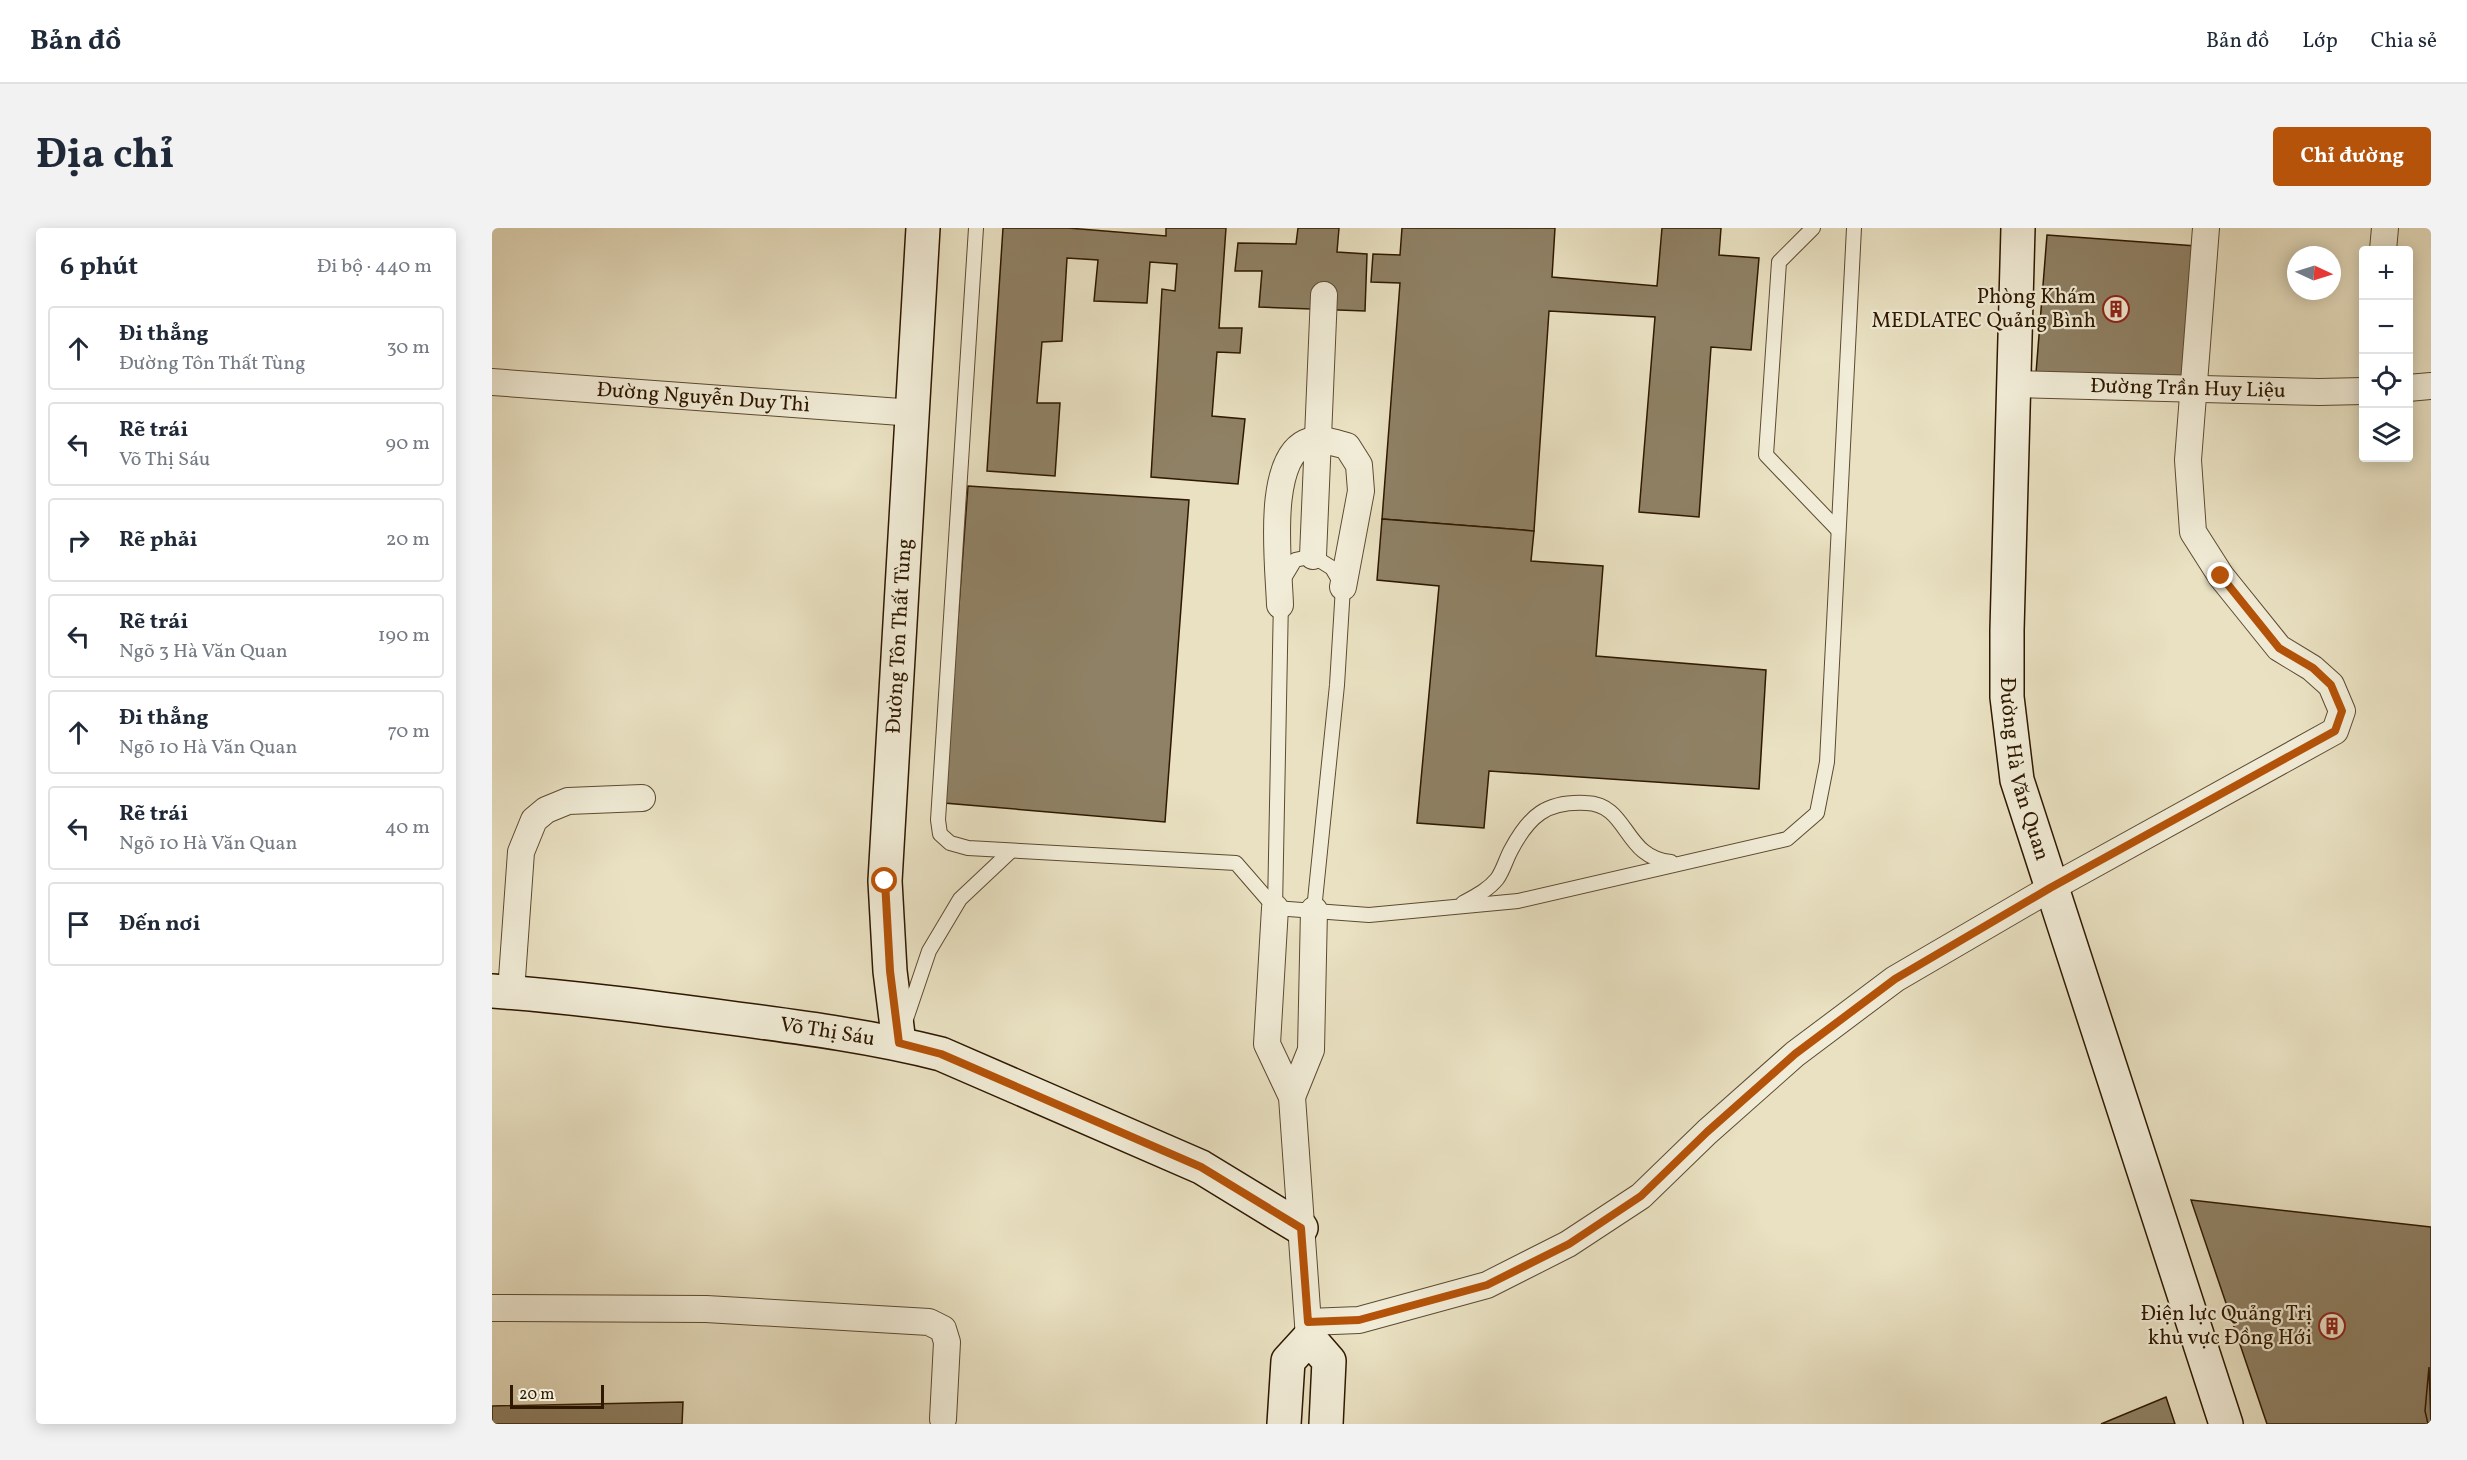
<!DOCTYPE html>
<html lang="vi">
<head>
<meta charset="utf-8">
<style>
  :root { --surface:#fff; --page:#f2f2f3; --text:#1f2937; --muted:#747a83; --line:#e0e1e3; --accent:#b45309 }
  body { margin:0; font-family:Vollkorn,serif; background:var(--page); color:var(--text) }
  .controls { position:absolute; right:18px; top:18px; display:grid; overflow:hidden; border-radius:6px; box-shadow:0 3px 15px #0003 }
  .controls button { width:54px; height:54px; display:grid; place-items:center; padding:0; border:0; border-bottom:2px solid var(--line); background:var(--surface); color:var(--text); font:30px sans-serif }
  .compass { position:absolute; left:1795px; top:18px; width:54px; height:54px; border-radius:50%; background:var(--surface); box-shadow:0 3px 15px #0003; rotate:94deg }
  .scale { position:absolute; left:18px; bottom:15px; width:94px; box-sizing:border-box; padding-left:6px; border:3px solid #2e1800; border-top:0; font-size:16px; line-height:21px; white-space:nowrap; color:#2e1800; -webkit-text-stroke:4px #f1ecd7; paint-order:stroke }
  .stop { position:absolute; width:18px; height:18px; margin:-14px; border:4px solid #b45309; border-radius:50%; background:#fff }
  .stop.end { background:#b45309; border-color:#fff; box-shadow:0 2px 6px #0008 }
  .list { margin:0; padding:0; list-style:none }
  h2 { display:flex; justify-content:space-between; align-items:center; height:78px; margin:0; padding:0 24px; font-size:26px }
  h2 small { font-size:20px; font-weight:400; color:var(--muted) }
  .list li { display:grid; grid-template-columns:39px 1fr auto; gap:18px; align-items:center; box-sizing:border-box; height:84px; margin:0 12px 12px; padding:0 12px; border:2px solid var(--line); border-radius:6px }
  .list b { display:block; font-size:22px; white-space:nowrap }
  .list p { margin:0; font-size:20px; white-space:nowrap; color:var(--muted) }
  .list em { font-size:20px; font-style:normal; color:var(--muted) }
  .icon { flex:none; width:33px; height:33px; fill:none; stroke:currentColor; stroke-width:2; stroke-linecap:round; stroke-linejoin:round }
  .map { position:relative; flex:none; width:1939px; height:1196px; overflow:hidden; border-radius:6px }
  header { display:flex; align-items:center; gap:36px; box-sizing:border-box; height:84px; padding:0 30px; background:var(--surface); border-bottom:2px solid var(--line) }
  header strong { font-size:28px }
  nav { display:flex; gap:33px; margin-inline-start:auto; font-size:21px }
  .intro { display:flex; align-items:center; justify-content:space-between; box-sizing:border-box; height:144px; padding:0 36px }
  h1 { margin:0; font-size:42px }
  .button { padding:15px 27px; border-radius:6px; background:var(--accent); color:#fff; font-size:21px; font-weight:700 }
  main { display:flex; gap:36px; padding:0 36px }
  aside { flex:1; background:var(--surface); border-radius:6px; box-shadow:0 3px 15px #0003 }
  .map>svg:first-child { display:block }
</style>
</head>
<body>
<header>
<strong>Bản đồ</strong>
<nav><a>Bản đồ</a><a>Lớp</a><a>Chia sẻ</a></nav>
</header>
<div class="intro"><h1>Địa chỉ</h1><a class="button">Chỉ đường</a></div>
<main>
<aside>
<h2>6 phút<small>Đi bộ · 440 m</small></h2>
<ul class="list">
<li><svg class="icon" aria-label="ahead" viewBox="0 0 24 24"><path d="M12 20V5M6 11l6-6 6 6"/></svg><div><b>Đi thẳng</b><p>Đường Tôn Thất Tùng</p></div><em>30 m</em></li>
<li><svg class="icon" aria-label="left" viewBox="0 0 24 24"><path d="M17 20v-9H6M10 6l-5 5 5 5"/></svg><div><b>Rẽ trái</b><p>Võ Thị Sáu</p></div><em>90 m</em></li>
<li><svg class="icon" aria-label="right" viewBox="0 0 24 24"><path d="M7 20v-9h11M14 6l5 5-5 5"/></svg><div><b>Rẽ phải</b></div><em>20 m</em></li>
<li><svg class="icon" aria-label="left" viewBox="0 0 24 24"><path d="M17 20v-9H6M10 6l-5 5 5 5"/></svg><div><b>Rẽ trái</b><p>Ngõ 3 Hà Văn Quan</p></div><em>190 m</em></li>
<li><svg class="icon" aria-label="ahead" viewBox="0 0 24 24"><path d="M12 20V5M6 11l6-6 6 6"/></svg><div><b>Đi thẳng</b><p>Ngõ 10 Hà Văn Quan</p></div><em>70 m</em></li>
<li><svg class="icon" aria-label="left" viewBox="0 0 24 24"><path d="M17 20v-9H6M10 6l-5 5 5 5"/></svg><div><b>Rẽ trái</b><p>Ngõ 10 Hà Văn Quan</p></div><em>40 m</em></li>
<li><svg class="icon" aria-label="arrive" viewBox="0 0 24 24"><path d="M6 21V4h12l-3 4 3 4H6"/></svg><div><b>Đến nơi</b></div></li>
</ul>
</aside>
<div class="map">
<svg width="1939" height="1196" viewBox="0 0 1939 1196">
  <rect width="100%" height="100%" fill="#e9e1c2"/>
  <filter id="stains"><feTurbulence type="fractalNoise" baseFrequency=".00333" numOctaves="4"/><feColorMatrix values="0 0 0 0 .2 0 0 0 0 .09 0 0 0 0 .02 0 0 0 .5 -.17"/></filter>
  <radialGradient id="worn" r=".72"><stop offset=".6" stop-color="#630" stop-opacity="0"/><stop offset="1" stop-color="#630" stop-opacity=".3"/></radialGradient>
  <g fill="#8f8165" stroke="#2e1800" stroke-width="1.5">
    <polygon points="511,0 576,0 674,8 674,0 734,0 727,100 750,100 748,125 725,124 720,188 753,191 746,256 659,249 670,61 683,63 685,36 658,34 655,75 602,73 606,32 575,30 570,113 550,114 545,175 568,175 563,248 495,243"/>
    <polygon points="806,0 847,0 845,24 875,26 873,83 767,79 770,43 743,43 746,15 804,16"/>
    <polygon points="910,0 1063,0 1060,49 1165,58 1170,0 1229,0 1227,27 1267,30 1259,122 1219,119 1207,289 1147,284 1163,89 1057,83 1042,303 890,291 908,55 879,54 881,26 908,27"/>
    <polygon points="1555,7 1704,18 1693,152 1544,145"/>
    <polygon points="476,258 697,272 673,594 452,575"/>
    <polygon points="890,291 1042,303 1039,333 1111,338 1104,428 1274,442 1267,561 997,543 992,600 925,595 947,358 885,352"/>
    <polygon points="1699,972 1939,999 1939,1196 1775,1196"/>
    <polygon points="1937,1139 1939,1196 1936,1196 1933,1183"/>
    <polygon points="1674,1169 1683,1196 1609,1196"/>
    <polygon points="191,1174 190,1196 0,1196 0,1178"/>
  </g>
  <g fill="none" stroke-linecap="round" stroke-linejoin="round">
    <defs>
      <g id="lane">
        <polyline points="484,0 446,592 448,606 458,615 476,620 744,635 783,680 877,687 1026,673 1295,611 1325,585 1335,534 1362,0"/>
        <polyline points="1321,0 1287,34 1274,227 1346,302"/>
        <polyline points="791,352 803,332 821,328 840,340 851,359 845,457 822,682"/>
        <path d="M 971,675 C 984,668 996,662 1005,651 C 1011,643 1014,631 1019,622 C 1037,588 1054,573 1094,575 C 1137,576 1131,630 1179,634"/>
        <polyline points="783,680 789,371"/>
        <polyline points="413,794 437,723 468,671 519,623"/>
      </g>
      <g id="street">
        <polyline points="1891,22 1893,0"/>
        <path id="s1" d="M 0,154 L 422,185"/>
        <path id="s2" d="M 1522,156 L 1827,164 L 1872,163"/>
        <polyline points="1916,160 1939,158"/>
        <polyline points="821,328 832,67"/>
        <path d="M 788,377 C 787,339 772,227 818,213 C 830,210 843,215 855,218 L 867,237 L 869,263 L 851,359"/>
        <polyline points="783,680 775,816 800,869 817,1110"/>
        <polyline points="19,764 29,624 42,592 54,582 76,573 150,570"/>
        <polyline points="800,869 819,822 822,682"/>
        <polyline points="0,1080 214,1081 437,1094 451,1101 455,1114 451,1191"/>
        <polyline points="816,1094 867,1092 995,1057 1076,1016 1149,968 1215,904 1303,826 1403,751 1559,660 1843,503 1850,483 1839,457 1820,440 1787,420 1729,348 1701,304 1696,232 1714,0"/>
      </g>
      <g id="secondary">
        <path id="s3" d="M 1526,0 L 1515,402 L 1515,469 L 1525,552 L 1734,1196"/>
        <path id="s4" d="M 0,763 C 82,769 164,780 246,791 C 314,800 382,809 449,826 L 709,939 L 809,1000"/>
        <path id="s5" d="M 407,815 L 398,743 L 393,653 L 431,0"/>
        <polyline points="792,1196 796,1133 817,1110 837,1133 834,1196"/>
      </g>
    </defs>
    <use href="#lane" stroke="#5d4a30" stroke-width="16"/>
    <use href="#street" stroke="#5d4a30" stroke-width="28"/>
    <use href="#secondary" stroke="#2e1800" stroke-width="36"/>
    <use href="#lane" stroke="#f1ecd7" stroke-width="14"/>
    <use href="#street" stroke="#f1ecd7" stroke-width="26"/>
    <use href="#secondary" stroke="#f1ecd7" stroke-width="33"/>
  </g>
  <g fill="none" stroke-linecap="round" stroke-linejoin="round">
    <polyline stroke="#b45309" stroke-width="8" points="393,653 398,743 407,815 449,826 709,939 809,1000 816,1094 867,1092 995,1057 1077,1016 1149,968 1215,904 1303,826 1403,751 1558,660 1843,503 1850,483 1839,457 1821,440 1787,420 1729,348"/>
  </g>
  <defs>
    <symbol id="building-ring" viewBox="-11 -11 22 22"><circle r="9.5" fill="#f1ecd7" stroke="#8f2418" stroke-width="1.5"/><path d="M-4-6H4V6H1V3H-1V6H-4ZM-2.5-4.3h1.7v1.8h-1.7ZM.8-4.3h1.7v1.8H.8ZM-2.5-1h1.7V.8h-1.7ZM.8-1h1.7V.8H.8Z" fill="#8f2418"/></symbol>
  </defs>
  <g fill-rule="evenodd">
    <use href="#building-ring" x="1609" y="66" width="30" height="30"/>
    <use href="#building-ring" x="1825" y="1083" width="30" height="30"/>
  </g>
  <g text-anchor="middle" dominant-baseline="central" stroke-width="4.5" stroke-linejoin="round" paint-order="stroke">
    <g font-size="21" fill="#2e1800" stroke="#f1ecd7" text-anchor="end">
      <text x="1604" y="69">Phòng Khám<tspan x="1604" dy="24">MEDLATEC Quảng Bình</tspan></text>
      <text x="1820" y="1086">Điện lực Quảng Trị<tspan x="1820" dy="24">khu vực Đồng Hới</tspan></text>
    </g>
    <g font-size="21" fill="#2e1800" stroke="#f1ecd7">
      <text stroke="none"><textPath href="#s2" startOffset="174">Đường Trần Huy Liệu</textPath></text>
      <text stroke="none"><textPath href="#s1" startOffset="212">Đường Nguyễn Duy Thì</textPath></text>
      <text stroke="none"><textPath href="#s5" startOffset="408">Đường Tôn Thất Tùng</textPath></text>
      <text stroke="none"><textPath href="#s3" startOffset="543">Đường Hà Văn Quan</textPath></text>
      <text stroke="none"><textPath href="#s4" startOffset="338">Võ Thị Sáu</textPath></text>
    </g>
  </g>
  <rect width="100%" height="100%" filter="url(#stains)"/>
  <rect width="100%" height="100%" fill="url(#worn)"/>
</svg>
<div class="controls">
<button>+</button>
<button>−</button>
<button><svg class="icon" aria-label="locate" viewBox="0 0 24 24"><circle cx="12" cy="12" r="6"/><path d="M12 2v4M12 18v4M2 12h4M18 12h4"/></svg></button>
<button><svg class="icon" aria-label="layers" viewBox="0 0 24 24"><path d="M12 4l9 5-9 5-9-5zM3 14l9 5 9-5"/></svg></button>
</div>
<svg class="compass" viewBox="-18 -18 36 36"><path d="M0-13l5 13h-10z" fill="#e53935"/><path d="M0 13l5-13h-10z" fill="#747a83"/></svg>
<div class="scale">20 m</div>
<div class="stop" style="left:393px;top:653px"></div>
<div class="stop end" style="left:1729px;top:348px"></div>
</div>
</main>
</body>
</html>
